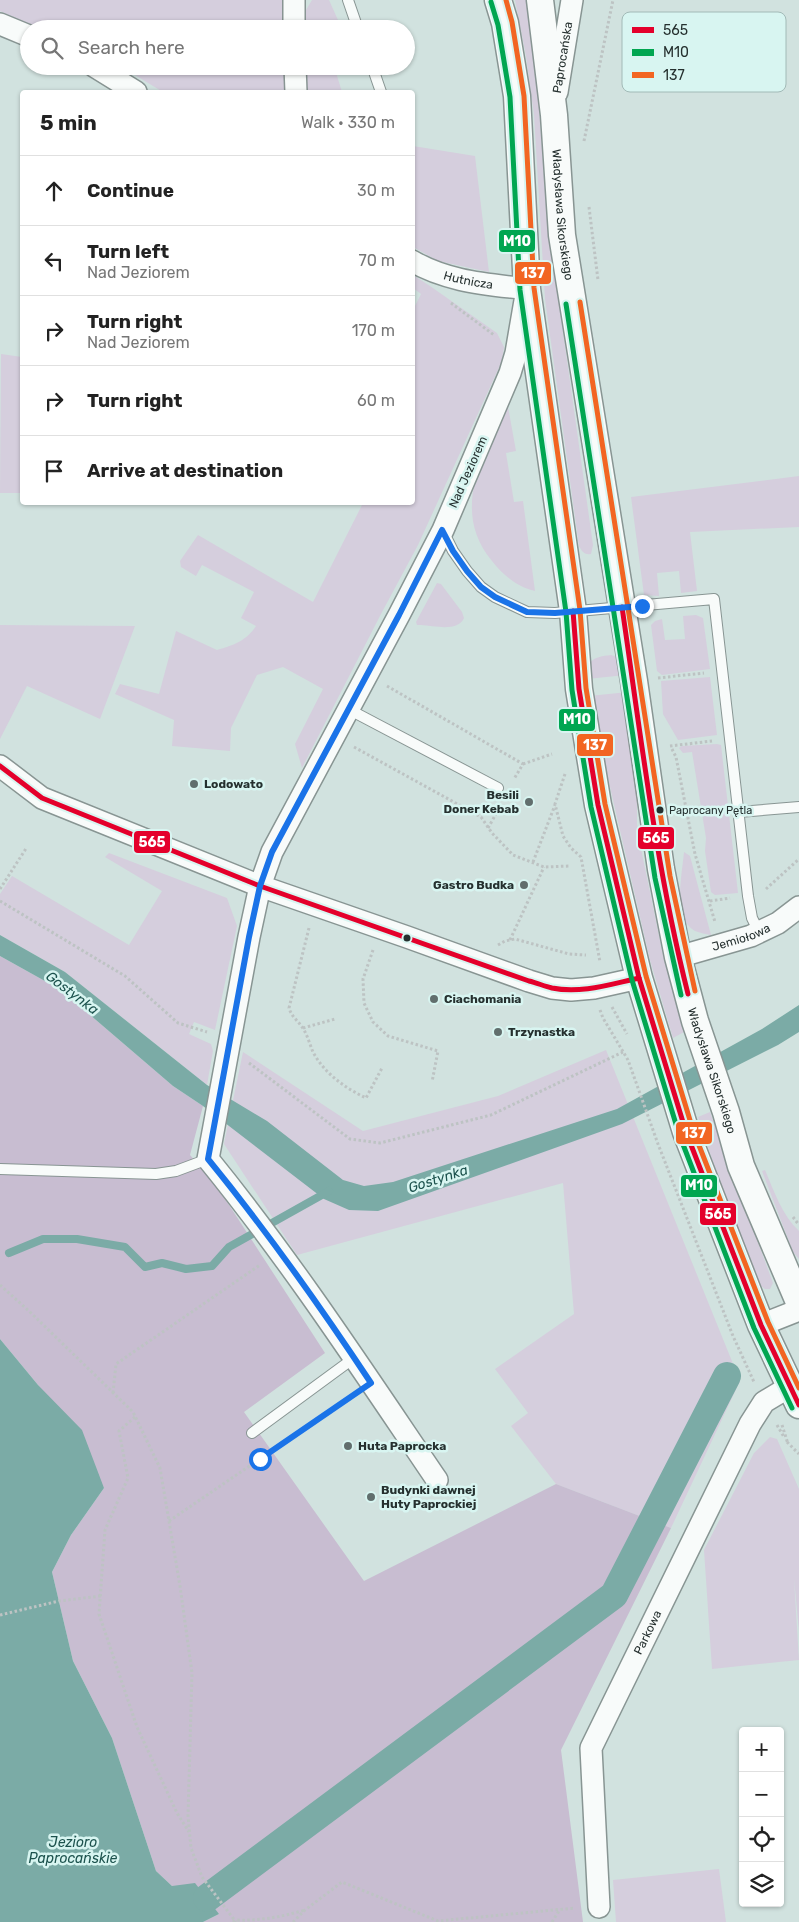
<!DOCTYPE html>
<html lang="en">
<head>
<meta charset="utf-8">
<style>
  :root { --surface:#fff; --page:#f6f6f6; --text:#222; --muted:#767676; --line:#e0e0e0 }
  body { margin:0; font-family:Rubik,sans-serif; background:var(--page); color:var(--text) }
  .controls { position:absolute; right:15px; bottom:15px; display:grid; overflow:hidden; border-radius:5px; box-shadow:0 1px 4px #0004 }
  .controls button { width:45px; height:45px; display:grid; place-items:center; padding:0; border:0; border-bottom:1px solid var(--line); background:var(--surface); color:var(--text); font:25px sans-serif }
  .stop { position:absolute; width:15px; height:15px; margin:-11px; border:4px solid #1a73e8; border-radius:50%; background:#fff }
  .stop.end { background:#1a73e8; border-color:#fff; box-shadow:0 1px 5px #0008 }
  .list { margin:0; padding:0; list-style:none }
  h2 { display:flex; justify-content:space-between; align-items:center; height:65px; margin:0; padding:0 20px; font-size:21px }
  h2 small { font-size:16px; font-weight:400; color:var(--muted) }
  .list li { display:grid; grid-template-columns:32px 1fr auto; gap:15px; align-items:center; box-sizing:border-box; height:70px; padding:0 20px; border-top:1px solid var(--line) }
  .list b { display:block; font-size:19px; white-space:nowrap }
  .list p { margin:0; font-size:16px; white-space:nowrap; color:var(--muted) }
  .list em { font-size:16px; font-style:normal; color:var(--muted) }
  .icon { flex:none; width:28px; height:28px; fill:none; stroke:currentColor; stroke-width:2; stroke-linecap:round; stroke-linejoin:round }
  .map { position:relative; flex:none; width:799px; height:1922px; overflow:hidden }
  .search { position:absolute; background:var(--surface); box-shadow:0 1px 4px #0004; left:20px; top:20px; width:395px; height:55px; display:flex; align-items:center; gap:12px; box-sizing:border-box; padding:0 18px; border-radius:28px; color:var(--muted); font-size:19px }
  .panel { position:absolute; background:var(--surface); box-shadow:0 1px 4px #0004; left:20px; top:90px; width:395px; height:415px; border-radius:5px }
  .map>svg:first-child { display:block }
</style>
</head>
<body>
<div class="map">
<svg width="799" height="1922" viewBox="0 0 799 1922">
  <rect width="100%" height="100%" fill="#d1e2df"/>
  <g fill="#d5cedd">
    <polygon points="0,0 283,0 286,5 287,29 40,29 0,11"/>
    <polygon points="312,0 329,0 342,29 303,29 303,15"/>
    <path d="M 515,0 L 528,0 L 537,81 L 547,218 L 593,545 L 591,554 C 585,555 582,552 579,546 L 545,299 L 534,115 L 526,56 Z"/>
    <polygon points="120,66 289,66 289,92 163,92"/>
    <polygon points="304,66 334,66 342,92 304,92"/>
    <polygon points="413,146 475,156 489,272 438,261 413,247"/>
    <path d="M 413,275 L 430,286 L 497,333 L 504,347 L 502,361 L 418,545 L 381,614 L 302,768 L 295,744 L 323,689 L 283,667 L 257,675 L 231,728 L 230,751 L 172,746 L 174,720 L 115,694 L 120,684 L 159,694 L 176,631 L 217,650 C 234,645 246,641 256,626 L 241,618 L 254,592 L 202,565 L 196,576 L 181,567 L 180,561 L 198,535 L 313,602 L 363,503 L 412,502 L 412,312 L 421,294 L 413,288 Z"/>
    <polygon points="1,354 22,357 22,493 0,493"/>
    <path d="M 507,401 L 516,451 L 506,453 L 514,502 L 523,501 L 535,591 C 517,587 503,575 492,561 C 449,509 485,454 507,401 Z"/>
    <polygon points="799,476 799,527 690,532 697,591 681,593 679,571 657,573 659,596 644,595 631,497"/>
    <path d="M 437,583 L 441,584 L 462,612 L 464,618 C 458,632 435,626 421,625 L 417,625 L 416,622 Z"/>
    <polygon points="696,615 703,618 710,669 662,675 657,671 651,625 655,621 662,619 665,640 685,639 683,616"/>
    <polygon points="0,625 135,626 100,719 27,686 0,739"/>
    <path d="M 611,655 L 620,658 L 626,675 L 587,679 C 586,660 593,657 611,655 Z"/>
    <polygon points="710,677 717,735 678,740 663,714 661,681"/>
    <polygon points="628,692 637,774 637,824 640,844 663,955 684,1032 673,1038 650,960 589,696"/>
    <polygon points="717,744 721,745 738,893 715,895 711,892 705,851 706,838 692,752 683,753 679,748 682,746"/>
    <path d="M 684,852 L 690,856 L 711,935 C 706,934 700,933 695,931 C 672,918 682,875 684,852 Z"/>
    <polygon points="109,853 227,898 237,926 215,1030 194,1022 189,1034 211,1044 213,1051 207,1085 65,972 0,935 0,894 12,876 129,945 162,891 105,857"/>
    <polygon points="606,1050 740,1381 671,1528 556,1484 511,1426 528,1413 495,1369 574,1314 563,1183 297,1255 224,1144 243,1052 363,1131 498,1096"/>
    <polygon points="710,1112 773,1283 770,1289 765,1289 761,1286 745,1251 725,1198 698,1117"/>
    <path d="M 765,1170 C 774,1191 782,1215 799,1231 L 799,1259 L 793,1252 L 762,1171 Z"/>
    <polygon points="770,1437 777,1439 799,1489 799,1631 794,1579 799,1660 712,1669 704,1550 754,1453"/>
    <polygon points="719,1869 726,1922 616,1922 613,1880"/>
  </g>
  <polygon fill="#c8bdd1" points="0,956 61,990 173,1086 203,1106 190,1155 220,1191 325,1353 244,1412 364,1581 556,1484 671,1528 561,1750 583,1922 203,1922 219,1914 172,1886 156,1871 112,1738 73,1661 52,1572 71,1535 104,1488 38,1385 0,1339"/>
  <g fill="#7baba6">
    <polygon points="0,935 65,972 207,1085 267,1121 343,1180 364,1186 393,1182 617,1109 762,1029 799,1005 799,1032 778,1045 622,1124 378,1211 349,1210 324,1199 203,1106 173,1086 61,990 0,956"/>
    <polygon points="0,1339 38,1385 82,1430 104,1488 71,1535 52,1572 73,1661 112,1738 156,1871 172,1886 195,1883 219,1914 203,1922 0,1922"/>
  </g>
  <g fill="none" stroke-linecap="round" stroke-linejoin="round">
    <polyline stroke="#7baba6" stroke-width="8" points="9,1253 43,1239 77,1239 125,1247 145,1267 162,1263 186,1269 212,1266 229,1247 329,1191"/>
    <polyline stroke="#7baba6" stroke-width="28" points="207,1898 614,1595 727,1376"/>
    <defs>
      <g id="service">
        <polyline points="348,0 358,29"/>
        <polyline points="372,66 381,92"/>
        <polyline points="443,531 453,551 467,571 481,587 495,597 527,612 555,613 714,599 748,896 752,918 759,932"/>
        <polyline points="348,709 498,788"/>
        <polyline points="739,812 799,807"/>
        <polyline points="0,1169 156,1174 176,1171 208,1159"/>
        <polyline points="252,1433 354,1358"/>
      </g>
      <g id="minor">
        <polyline points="294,0 294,29"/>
        <polyline points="0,24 29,36"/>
        <polyline points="94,66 136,92"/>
        <polyline points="295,66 296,92"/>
        <path id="s1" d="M 557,92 L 572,0"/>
        <path id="s2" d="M 412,261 C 448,282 487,284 527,289 L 516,353 L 510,373 L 443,530 L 399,615 L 272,852 L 260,886 L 249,937 L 208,1159 C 291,1261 363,1371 437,1480"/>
        <polyline points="0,766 42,798 260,886 407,937 529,981 552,988 571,990 594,988 639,978"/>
        <path id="s3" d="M 678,957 L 751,936 L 778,923 L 799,907"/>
        <polyline points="761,1325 799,1310"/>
        <path id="s4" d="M 599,1907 L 591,1748 L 750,1424 L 764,1402 L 789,1387"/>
      </g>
      <g id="tertiary">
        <polyline points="498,0 505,23 517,96 527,289 573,611 579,689 598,805 639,978 686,1132 761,1325 799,1405"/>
        <path id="s5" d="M 540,0 L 554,115 L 562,235 L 634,681 L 661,869 L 678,957 L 695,1021 L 726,1112 L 741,1166 L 799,1302"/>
      </g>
    </defs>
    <use href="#service" stroke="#889593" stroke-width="12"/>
    <use href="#minor" stroke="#889593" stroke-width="24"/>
    <use href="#tertiary" stroke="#889593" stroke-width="29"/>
    <g stroke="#bdc3c3" stroke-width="3" stroke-dasharray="2.5 2.5" stroke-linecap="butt">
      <polyline points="61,66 70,70"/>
      <polyline points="584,141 613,0"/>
      <polyline points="589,207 598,280"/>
      <polyline points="451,303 494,335"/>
      <polyline points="658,678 704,673"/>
      <polyline points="387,686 523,764 514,779"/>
      <polyline points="670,746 712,741"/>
      <polyline points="354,747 481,817 492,833 513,855 544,867 570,866"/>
      <polyline points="672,749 676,757 695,854 715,922"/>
      <polyline points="523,764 552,754"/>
      <polyline points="565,774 555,804 563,836 571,848 581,857 600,962"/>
      <polyline points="488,828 501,805"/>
      <polyline points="533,862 555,805"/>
      <polyline points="0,889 27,847"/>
      <polyline points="766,889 799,859"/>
      <polyline points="0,901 125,976 178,1023 207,1032"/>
      <polyline points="710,901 730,898"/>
      <path d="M 309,928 L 289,1008 C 292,1018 299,1021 304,1030 C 308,1037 310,1045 313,1052 C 324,1073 345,1088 366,1098 L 382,1068"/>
      <polyline points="510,940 544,867"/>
      <polyline points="498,945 505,941 515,939 569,954 586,955"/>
      <polyline points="373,950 363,979 364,1003 373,1022 388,1036 438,1051 432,1082"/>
      <polyline points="612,1007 627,1034"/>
      <polyline points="600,1010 603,1018 628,1060 658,1144 733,1336 754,1382"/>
      <polyline points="303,1028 335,1019"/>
      <polyline points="249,1063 350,1139 380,1143 491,1115 623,1052"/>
      <polyline points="793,1217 799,1225"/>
      <polyline points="0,1285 29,1311 133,1412 160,1468 180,1586 192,1673 188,1816 191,1848 202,1877 236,1922"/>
      <polyline points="113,1393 116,1364 260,1265"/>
      <polyline points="135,1417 119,1431 128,1478 105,1530 99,1614 137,1727 177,1813 189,1832"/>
      <polyline points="777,1425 784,1437"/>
      <polyline points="782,1425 788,1444"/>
      <polyline points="787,1442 799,1454"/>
      <polyline points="169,1521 352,1396"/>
      <polyline points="0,1615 59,1601 101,1596"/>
      <path d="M 233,1922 L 235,1920 C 260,1921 281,1917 305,1910"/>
      <polyline points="293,1922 305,1910 342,1882 438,1921 575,1908"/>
      <polyline points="552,1922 559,1911"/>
    </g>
    <use href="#service" stroke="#f8fbfa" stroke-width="10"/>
    <use href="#minor" stroke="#f8fbfa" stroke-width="21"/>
    <use href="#tertiary" stroke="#f8fbfa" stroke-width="26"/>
    <defs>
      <g id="bus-1">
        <path d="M 622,607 C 641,737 656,867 688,994"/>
        <polyline points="573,611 579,689 598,805 639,978 686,1132 761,1325 799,1405"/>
        <path d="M 0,766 L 42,798 L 260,886 L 529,981 C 537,983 544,986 552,988 C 581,994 611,984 639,978"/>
      </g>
      <g id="bus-2">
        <polyline points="491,2 498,25 510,97 520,290 566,612 572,690 591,807 632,980 679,1134 754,1328 792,1408"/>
        <polyline points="566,304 655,878 681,995"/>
      </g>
      <g id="bus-3">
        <polyline points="506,0 512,22 524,96 534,288 580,610 586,688 605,804 646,976 693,1130 768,1322 799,1388"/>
        <polyline points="580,302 670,876 695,991"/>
      </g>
    </defs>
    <use href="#bus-1" stroke="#d8f5f1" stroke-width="9"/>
    <use href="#bus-2" stroke="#d8f5f1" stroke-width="9"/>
    <use href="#bus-3" stroke="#d8f5f1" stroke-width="9"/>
    <use href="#bus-1" stroke="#e4002b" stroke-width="5"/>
    <use href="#bus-2" stroke="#00a651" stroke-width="5"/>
    <use href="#bus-3" stroke="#f26522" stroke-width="5"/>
  </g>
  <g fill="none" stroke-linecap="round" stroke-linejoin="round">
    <path stroke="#1a73e8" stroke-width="6" d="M 260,1459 L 371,1383 C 320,1306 267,1231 208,1159 L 249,937 L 260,886 L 272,852 L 399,615 L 442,530 L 453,551 L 467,571 L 481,587 L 495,597 L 527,612 L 555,613 L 642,606"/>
  </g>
  <g fill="#616e6d" stroke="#d8f5f1" stroke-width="2">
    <circle cx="194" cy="784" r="5"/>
    <circle cx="529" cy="802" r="5"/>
    <circle cx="524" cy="885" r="5"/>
    <circle cx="434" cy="999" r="5"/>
    <circle cx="498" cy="1032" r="5"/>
    <circle cx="348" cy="1446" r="5"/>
    <circle cx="371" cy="1497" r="5"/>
  </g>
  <g fill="#25302f" stroke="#d8f5f1" stroke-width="2">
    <circle cx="660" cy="810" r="4.5"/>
    <circle cx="407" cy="938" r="4.5"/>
  </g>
  <g text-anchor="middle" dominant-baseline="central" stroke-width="5" stroke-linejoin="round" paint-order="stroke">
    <g font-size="11" fill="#25302f" stroke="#d8f5f1" text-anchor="start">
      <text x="669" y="810">Paprocany Pętla</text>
    </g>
    <g font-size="12" fill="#25302f" stroke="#d8f5f1">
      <text stroke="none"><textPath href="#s1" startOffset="35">Paprocańska</textPath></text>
      <text stroke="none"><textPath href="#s5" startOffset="216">Władysława Sikorskiego</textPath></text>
      <text stroke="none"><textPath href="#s2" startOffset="60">Hutnicza</textPath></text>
      <text transform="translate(468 472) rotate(-66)">Nad Jeziorem</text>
      <text stroke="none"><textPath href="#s3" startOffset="66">Jemiołowa</textPath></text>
      <text stroke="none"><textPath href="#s5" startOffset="1086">Władysława Sikorskiego</textPath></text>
      <text stroke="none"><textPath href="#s4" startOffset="288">Parkowa</textPath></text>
    </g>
    <g font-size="12" font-weight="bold" fill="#25302f" stroke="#d8f5f1" text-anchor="start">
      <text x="204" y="784">Lodowato</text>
      <text x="519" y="795" text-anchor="end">Besili<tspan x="519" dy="14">Doner Kebab</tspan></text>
      <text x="514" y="885" text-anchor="end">Gastro Budka</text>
      <text x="444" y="999">Ciachomania</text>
      <text x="508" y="1032">Trzynastka</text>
      <text x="358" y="1446">Huta Paprocka</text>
      <text x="381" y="1490">Budynki dawnej<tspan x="381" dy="14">Huty Paprockiej</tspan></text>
    </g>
    <g font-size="14" font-style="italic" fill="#1c524d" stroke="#d8f5f1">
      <text transform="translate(72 993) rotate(37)">Gostynka</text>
      <text transform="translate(438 1179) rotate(-18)">Gostynka</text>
      <text x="73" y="1842">Jezioro<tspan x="73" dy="16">Paprocańskie</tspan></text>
    </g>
  </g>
  <rect x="622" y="12" width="164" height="80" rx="8" fill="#d8f5f1" stroke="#a2bab7" stroke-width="1"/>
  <rect x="632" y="27" width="22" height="6" fill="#e4002b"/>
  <rect x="632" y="49" width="22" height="7" fill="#00a651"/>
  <rect x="632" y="72" width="22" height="6" fill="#f26522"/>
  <g font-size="14" fill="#25302f">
    <text x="663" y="35">565</text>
    <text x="663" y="57">M10</text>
    <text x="663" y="80">137</text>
  </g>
  <g stroke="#d8f5f1" stroke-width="2">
    <rect x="498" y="229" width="38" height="24" rx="5" fill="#00a651"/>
    <rect x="514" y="261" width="38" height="24" rx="5" fill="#f26522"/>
    <rect x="558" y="708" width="38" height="24" rx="5" fill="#00a651"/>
    <rect x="576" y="733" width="38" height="24" rx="5" fill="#f26522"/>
    <rect x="637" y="826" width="38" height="24" rx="5" fill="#e4002b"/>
    <rect x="133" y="830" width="38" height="24" rx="5" fill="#e4002b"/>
    <rect x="675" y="1121" width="38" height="24" rx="5" fill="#f26522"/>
    <rect x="680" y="1174" width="38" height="24" rx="5" fill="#00a651"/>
    <rect x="699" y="1202" width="38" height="24" rx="5" fill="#e4002b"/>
  </g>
  <g font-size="14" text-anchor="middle" font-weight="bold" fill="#fff">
    <text x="517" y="246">M10</text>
    <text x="533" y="278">137</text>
    <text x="577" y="724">M10</text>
    <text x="595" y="750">137</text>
    <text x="656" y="843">565</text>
    <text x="152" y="847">565</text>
    <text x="694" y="1138">137</text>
    <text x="699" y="1190">M10</text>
    <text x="718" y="1219">565</text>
  </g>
</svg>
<div class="controls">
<button>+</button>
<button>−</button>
<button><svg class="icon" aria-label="locate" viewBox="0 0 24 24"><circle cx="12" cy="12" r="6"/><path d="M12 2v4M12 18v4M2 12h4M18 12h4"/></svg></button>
<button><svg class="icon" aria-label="layers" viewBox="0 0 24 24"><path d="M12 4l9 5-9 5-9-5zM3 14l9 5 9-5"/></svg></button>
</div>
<div class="stop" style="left:260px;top:1459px"></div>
<div class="stop end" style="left:642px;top:606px"></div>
<div class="search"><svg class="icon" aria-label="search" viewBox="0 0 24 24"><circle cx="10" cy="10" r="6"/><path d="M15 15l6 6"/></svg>Search here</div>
<section class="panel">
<h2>5 min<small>Walk · 330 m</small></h2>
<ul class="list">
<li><svg class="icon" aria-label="ahead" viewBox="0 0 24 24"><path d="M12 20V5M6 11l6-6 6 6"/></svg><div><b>Continue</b></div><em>30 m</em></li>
<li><svg class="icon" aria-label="left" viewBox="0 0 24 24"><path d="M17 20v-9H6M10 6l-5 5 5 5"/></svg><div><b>Turn left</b><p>Nad Jeziorem</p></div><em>70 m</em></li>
<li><svg class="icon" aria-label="right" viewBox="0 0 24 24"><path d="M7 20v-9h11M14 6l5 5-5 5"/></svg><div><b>Turn right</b><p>Nad Jeziorem</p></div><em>170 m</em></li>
<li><svg class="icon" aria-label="right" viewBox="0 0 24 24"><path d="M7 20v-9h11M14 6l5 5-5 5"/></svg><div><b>Turn right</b></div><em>60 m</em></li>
<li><svg class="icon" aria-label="arrive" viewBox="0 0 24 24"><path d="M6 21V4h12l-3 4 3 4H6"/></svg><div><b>Arrive at destination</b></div></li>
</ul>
</section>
</div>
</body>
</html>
